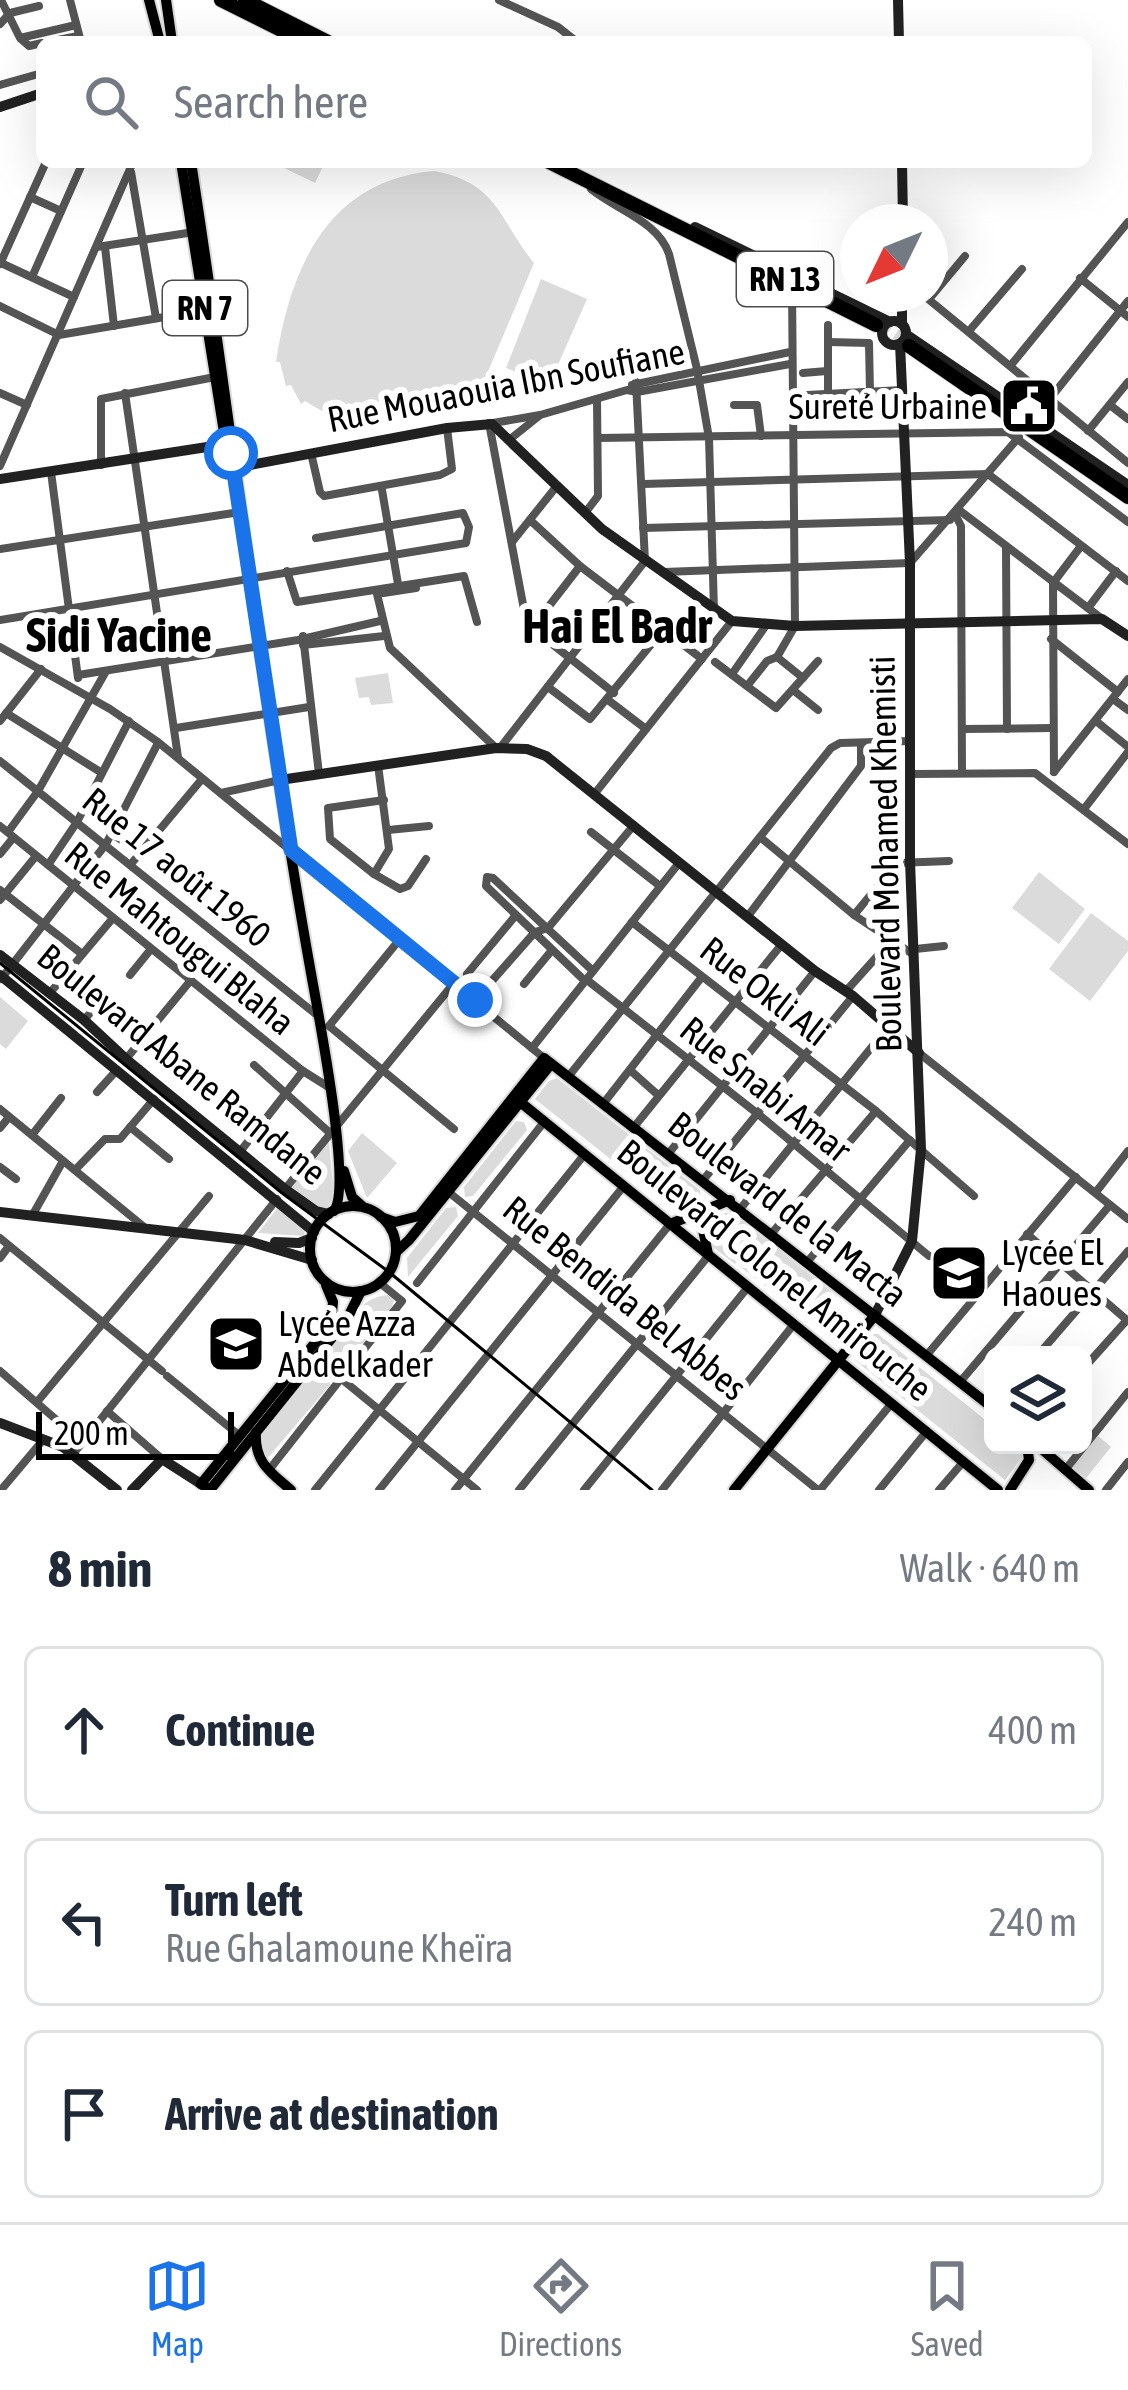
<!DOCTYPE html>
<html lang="en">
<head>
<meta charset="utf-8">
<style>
  :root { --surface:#fff; --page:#f6f6f7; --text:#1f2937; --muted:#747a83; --line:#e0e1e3; --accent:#1a73e8 }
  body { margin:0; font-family:"Asap Condensed",sans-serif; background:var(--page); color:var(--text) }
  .controls { position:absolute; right:36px; bottom:36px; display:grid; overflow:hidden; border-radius:18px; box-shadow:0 12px 48px #0002 }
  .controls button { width:108px; height:108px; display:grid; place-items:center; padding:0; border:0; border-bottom:3px solid var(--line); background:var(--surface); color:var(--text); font:60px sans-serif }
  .compass { position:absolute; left:840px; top:204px; width:108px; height:108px; border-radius:50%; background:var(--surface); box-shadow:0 12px 48px #0002; rotate:227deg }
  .scale { position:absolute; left:36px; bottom:30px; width:198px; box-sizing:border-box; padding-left:12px; border:6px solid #000; border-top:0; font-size:33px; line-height:42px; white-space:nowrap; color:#000; -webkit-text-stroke:9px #fff; paint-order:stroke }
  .stop { position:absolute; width:36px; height:36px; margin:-27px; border:9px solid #1a73e8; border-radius:50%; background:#fff }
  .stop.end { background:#1a73e8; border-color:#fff; box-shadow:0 3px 12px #0008 }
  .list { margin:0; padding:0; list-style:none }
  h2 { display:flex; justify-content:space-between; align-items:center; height:156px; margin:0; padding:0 48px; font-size:51px }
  h2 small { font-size:39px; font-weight:400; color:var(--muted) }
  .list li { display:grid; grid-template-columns:78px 1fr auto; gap:36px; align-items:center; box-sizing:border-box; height:168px; margin:0 24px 24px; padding:0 24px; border:3px solid var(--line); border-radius:18px }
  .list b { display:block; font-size:45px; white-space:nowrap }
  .list p { margin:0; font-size:39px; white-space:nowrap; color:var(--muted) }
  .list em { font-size:39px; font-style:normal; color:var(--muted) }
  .icon { flex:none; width:66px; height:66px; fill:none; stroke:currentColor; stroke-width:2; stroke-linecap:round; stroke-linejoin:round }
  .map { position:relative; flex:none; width:1128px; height:1490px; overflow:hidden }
  .search { position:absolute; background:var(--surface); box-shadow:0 12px 48px #0002; left:36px; right:36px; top:36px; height:132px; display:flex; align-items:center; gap:30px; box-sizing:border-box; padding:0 42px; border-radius:18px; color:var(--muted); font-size:45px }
  .sheet { height:732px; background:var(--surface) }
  nav { display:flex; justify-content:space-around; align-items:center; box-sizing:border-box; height:168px; border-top:3px solid var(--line); background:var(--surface); font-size:33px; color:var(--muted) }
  nav a { display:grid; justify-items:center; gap:6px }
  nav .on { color:var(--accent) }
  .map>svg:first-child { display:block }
</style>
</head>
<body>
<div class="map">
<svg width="1128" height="1490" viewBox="0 0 1128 1490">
  <rect width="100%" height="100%" fill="#fff"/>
  <g fill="#dbdbdb">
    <polygon points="272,162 325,162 315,183"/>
    <path d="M 434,171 C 499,183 498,219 534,263 L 481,388 L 471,383 C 419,420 362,439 305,401 L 301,404 L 291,385 L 286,386 L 280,362 L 276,362 C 290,268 328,180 434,171 Z"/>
    <polygon points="541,279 587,299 549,385 506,368"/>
    <polygon points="388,673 393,703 371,705 369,697 359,698 355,678"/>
    <polygon points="1039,872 1085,909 1059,944 1012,908"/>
    <polygon points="1091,913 1128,941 1128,951 1090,1001 1049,969"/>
    <polygon points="0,997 28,1021 6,1049 0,1044"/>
    <polygon points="557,1078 700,1190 702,1202 692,1214 681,1215 535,1099 549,1081"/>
    <polygon points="516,1121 524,1122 527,1130 473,1196 465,1197 464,1187"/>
    <polygon points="362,1133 397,1163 367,1198 348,1151"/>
    <polygon points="329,1142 334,1196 325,1212 289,1191"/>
    <polygon points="278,1207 305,1230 304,1236 258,1233"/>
    <polygon points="456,1207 458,1216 408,1277 407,1258 446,1208"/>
    <polygon points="731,1212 837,1296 824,1311 731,1238 744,1251 735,1264 714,1248 711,1228 719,1214"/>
    <polygon points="747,1253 797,1293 789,1304 738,1265"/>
    <path d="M 388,1295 L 394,1300 L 391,1309 L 349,1360 L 343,1367 L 332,1367 L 325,1361 L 324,1352 C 342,1330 358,1297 388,1295 Z"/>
    <path d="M 873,1334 L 878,1334 L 993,1426 L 993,1445 C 1005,1445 1021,1441 1024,1455 L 1005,1480 L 856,1361 L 855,1357 Z"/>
    <polygon points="319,1366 329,1372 330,1385 266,1460 262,1457 260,1434 310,1368"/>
    <polygon points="1098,1436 1111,1447 1086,1478 1072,1467"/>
  </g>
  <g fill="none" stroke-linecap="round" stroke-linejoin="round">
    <polyline stroke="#d9d9d9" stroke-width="14" stroke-dasharray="14 7" stroke-linecap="butt" points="879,321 912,343"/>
    <defs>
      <g id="primary">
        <polyline points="149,0 160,42"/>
        <polyline points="166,0 172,42"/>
        <polyline points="181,162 226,445"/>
        <path d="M 191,162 C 235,443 265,726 317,1006 C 323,1041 351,1187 334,1211"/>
        <polyline points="514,1097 998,1490"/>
        <polyline points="344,1171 352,1197 362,1206"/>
        <circle cx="353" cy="1249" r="43"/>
        <polyline points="700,1215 708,1254"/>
        <polyline points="381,1217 395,1222 419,1216 544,1058 993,1408"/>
        <polyline points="670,1224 730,1200"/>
        <polyline points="396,1252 409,1240 551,1064"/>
        <path d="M 256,1432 C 254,1462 270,1472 291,1490"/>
        <polyline points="1037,1445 1089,1490"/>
        <polyline points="210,1490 201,1484 331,1323 333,1302 326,1285"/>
        <polyline points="210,1490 347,1319 361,1291"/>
        <polyline points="734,1490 875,1315"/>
        <polyline points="1010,1490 1029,1460 1027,1445"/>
      </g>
      <g id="highway">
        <polyline points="221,0 305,42"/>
        <polyline points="245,0 328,42"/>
        <polyline points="549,162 876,325"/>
        <polyline points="909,346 1128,497"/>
      </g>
    </defs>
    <use href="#primary" stroke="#dbdbdb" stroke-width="14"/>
    <use href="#highway" stroke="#dbdbdb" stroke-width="16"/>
    <g stroke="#545454" stroke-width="8">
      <polyline points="1,0 20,38 76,25"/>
      <polyline points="70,0 81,42"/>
      <polyline points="499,0 558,27 577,42"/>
      <polyline points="0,24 10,13 39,6"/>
      <polyline points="21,39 29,46 42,43"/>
      <polyline points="48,42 78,36"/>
      <polyline points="0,85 42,73"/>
      <polyline points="131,172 156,318"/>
      <path d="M 591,189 C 616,210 658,221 669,254 L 697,369 L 709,438 L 714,610"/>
      <polyline points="30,197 61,211"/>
      <polyline points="97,247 194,232"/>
      <polyline points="105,247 114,326"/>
      <polyline points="1,263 74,297"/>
      <polyline points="0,264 46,162"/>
      <polyline points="32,277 83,162"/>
      <polyline points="1080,278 1128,317"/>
      <polyline points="792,287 795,626 777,657 803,678"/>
      <polyline points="922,294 1128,463"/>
      <polyline points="930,298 965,256"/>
      <polyline points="0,306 59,335 206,310"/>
      <polyline points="828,325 828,394"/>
      <polyline points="969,331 1022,269"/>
      <polyline points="828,342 869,343 870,392"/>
      <polyline points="1011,365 1128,222"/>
      <polyline points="803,373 827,371"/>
      <polyline points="632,385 790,352"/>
      <polyline points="0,393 27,405"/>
      <polyline points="125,393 178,757"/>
      <polyline points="807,395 902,390"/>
      <polyline points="734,405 757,405 761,436"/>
      <polyline points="1110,405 1128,419"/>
      <polyline points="1032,421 1128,301"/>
      <polyline points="489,423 525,615 532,628 614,693"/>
      <polyline points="493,423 540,415 627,390 637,392 790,364"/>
      <polyline points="1088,431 1128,382"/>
      <polyline points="598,438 1008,432 1128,522"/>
      <polyline points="509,440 539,416"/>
      <polyline points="311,453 320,492 324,496 440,475 452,469 447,428"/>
      <polyline points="101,465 101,399 215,377"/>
      <polyline points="0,466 133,162"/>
      <polyline points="51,472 78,678"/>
      <polyline points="643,484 988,474 1128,581"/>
      <polyline points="382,490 398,584"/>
      <polyline points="959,510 1101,618"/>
      <polyline points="585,513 598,496 597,399"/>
      <polyline points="955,514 961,526 962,773"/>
      <polyline points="530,520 580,566 702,659"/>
      <polyline points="643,528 950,520"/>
      <polyline points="512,542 556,487"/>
      <polyline points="1006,547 1007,729"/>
      <polyline points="0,549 240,512"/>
      <polyline points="287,571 297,602 464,576 477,622"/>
      <polyline points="664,572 910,563 1019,437"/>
      <polyline points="416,588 377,594 390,648 496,748"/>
      <polyline points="1088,608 1116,571"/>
      <polyline points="0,620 466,543 469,527 463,513 316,538"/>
      <polyline points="532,628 580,566"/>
      <polyline points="303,636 319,774"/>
      <polyline points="1051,639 1118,692"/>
      <polyline points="303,645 384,636"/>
      <polyline points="0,647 110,709 158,742 544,1058"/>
      <polyline points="715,662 776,708 818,661"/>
      <polyline points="732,674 767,624"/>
      <polyline points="78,675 298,640 380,621"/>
      <polyline points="747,686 767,661 777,657"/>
      <polyline points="548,687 590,719 663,630"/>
      <polyline points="793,690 818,710"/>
      <polyline points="1113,699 1128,710"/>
      <polyline points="608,700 646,729"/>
      <polyline points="6,713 102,773"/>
      <polyline points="0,721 41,669"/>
      <polyline points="1096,721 1128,747"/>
      <polyline points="176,728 309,707"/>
      <polyline points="962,729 1052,728"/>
      <polyline points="500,748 645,561 636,382"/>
      <polyline points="0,761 317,1015"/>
      <polyline points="1054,772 1053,583 1081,546"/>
      <polyline points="1054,772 1128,679"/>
      <polyline points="912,774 1035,773 1128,844"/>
      <polyline points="596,792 732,621"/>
      <polyline points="221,793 280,780"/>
      <polyline points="384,800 328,808 330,839 374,874 400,889 408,886 426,859"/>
      <polyline points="1084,809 1128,752"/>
      <polyline points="0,826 303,1071 330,1088"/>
      <polyline points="388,830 429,826"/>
      <polyline points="8,832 38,791 105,673"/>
      <polyline points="591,832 660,886"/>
      <polyline points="112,834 140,852"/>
      <polyline points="760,837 854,915 914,955"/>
      <polyline points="0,854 13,838"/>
      <polyline points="131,864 202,779"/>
      <polyline points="48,865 77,822 129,721"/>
      <polyline points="374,874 389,849 378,765"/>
      <polyline points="0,890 82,954"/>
      <polyline points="0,900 36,856"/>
      <polyline points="854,915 897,863 949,861"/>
      <polyline points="748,916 861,766 861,743"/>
      <polyline points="632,922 876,1111 974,1196"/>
      <polyline points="915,949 944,946"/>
      <polyline points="467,974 516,915"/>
      <polyline points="130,975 151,949"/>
      <polyline points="1,979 106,844 158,743"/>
      <polyline points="587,980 758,1114 929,1256"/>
      <polyline points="585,981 486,886 487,877 493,878 593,971"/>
      <polyline points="524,984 552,950"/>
      <polyline points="846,991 890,942"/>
      <polyline points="49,994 113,918"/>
      <polyline points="475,1000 535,932 548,928 634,825"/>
      <polyline points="84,1020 104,997"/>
      <polyline points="329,1026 454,1129"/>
      <polyline points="329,1026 400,939"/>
      <polyline points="532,1048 679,863"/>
      <polyline points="919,1053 1128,1219"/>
      <polyline points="126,1059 191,980"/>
      <polyline points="254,1065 330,1133"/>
      <polyline points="630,1070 658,1095"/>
      <polyline points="568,1077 831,748 840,743 911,741"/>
      <polyline points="97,1092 116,1071"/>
      <polyline points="603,1104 701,978"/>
      <polyline points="0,1109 143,1226"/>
      <polyline points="130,1127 169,1159"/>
      <polyline points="634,1127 782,944"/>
      <polyline points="0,1128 9,1117"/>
      <polyline points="32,1135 61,1098"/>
      <polyline points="239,1153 303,1071"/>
      <polyline points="669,1153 815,971"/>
      <polyline points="0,1167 16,1179"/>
      <polyline points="75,1170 105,1139 120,1139 154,1099"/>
      <polyline points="704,1179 853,996"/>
      <polyline points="285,1189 454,983"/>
      <polyline points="446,1190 818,1490"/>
      <polyline points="1096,1192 1128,1151"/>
      <polyline points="741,1208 888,1027"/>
      <polyline points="32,1216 63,1161"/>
      <polyline points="772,1233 876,1111"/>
      <polyline points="1027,1234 1128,1321"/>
      <polyline points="0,1238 162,1371"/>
      <polyline points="0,1258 9,1246"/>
      <polyline points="808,1261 910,1140"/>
      <polyline points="417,1283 544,1122"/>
      <polyline points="1038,1355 1128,1251"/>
      <polyline points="926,1356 1076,1177"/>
      <polyline points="316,1358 477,1490"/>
      <polyline points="1083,1369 1127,1320"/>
      <polyline points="0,1371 82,1442"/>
      <polyline points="167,1376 240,1436"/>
      <polyline points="960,1382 1110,1205"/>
      <polyline points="37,1402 209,1196"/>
      <polyline points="107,1411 162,1459"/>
      <polyline points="73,1454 277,1199"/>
      <polyline points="269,1470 402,1301 380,1283"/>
      <polyline points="1065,1470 1128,1392"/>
      <polyline points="1,1490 43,1440"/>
      <polyline points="315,1490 584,1155"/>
      <polyline points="379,1490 623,1187"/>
      <polyline points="455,1490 670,1224"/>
      <polyline points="519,1490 709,1255"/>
      <polyline points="584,1490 748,1287"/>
      <polyline points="662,1490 794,1324"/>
      <polyline points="820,1490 892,1403"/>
      <polyline points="879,1490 927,1431"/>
      <polyline points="939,1490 964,1461"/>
      <polyline points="1106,1490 1128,1462"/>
    </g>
    <g stroke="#212121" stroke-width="10">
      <polyline points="898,0 899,42"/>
      <polyline points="0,107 42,93"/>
      <polyline points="902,162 903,222"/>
      <polyline points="695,227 890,322"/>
      <polyline points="902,294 902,324"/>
      <circle cx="894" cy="333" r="12"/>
      <polyline points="907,335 1128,485"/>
      <polyline points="234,468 447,428 492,424 602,529 732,621 795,626 1102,619 1128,636"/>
      <polyline points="0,479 233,443"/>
      <polyline points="280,780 496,748 527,749 546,756 815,971 853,996 919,1053"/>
      <polyline points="0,955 84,1020 126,1059 285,1189 316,1211 329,1214"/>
      <polyline points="0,975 314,1232"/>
      <polyline points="0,1212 245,1240 312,1260"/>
      <polyline points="275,1242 299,1243 312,1238"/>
      <polyline points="875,1315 912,1241 921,1149 910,861 910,563 900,344"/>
      <polyline points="0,1423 63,1447 117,1490"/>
      <polyline points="132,1490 162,1459 201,1484"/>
    </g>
    <use href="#primary" stroke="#000" stroke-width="10"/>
    <use href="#highway" stroke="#000" stroke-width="14"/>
    <polyline stroke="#000" stroke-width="3" points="0,963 282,1193 389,1272 652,1490"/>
  </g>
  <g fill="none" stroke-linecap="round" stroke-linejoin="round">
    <polyline stroke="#1a73e8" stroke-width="15" points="231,453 291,850 475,1000"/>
  </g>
  <defs>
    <symbol id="civic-square" viewBox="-11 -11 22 22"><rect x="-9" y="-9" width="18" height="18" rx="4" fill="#000" stroke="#fff"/><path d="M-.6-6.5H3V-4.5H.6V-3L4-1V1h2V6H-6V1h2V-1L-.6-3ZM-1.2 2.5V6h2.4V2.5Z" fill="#fff"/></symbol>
    <symbol id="university-square" viewBox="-11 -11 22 22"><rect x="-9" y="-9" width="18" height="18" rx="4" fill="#000" stroke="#fff"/><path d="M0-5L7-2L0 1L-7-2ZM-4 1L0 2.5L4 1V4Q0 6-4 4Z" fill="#fff"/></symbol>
  </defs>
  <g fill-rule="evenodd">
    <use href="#civic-square" x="996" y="373" width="66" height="66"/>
    <use href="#university-square" x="926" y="1240" width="66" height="66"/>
    <use href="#university-square" x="203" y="1311" width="66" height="66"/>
  </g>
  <g text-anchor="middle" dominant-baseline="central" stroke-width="12" stroke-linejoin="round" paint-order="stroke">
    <g fill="#fff" stroke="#4c4c4c" stroke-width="3">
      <rect x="737" y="252" width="96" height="54" rx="9"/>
      <rect x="163" y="281" width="84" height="54" rx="9"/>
    </g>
    <g font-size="33" font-weight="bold" fill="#000">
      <text x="785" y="279">RN 13</text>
      <text x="205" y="308">RN 7</text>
    </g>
    <g font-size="36" fill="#000" stroke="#fff">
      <text transform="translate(506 385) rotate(-11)">Rue Mouaouia Ibn Soufiane</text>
      <text transform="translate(885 854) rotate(-91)">Boulevard Mohamed Khemisti</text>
      <text transform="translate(177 867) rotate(39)">Rue 17 août 1960</text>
      <text transform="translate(180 938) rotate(39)">Rue Mahtougui Blaha</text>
      <text transform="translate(765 991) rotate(38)">Rue Okli Ali</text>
      <text transform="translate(182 1064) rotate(39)">Boulevard Abane Ramdane</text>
      <text transform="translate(766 1089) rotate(39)">Rue Snabi Amar</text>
      <text transform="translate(788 1209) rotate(38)">Boulevard de la Macta</text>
      <text transform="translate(775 1270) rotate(39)">Boulevard Colonel Amirouche</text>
      <text transform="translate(625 1298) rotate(39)">Rue Bendida Bel Abbes</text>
    </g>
    <g font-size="36" fill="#000" stroke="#fff" text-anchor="start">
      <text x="987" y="406" text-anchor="end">Sureté Urbaine</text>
      <text x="1001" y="1252">Lycée El<tspan x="1001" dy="41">Haoues</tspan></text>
      <text x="278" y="1323">Lycée Azza<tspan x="278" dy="41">Abdelkader</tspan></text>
    </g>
    <g font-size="48" font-weight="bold" fill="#000" stroke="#fff">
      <text x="617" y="625">Hai El Badr</text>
      <text x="119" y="634">Sidi Yacine</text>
    </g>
  </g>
</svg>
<div class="controls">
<button><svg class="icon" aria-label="layers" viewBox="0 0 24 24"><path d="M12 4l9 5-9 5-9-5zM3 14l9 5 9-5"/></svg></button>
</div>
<svg class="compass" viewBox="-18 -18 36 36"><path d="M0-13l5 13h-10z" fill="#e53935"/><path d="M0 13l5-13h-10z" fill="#747a83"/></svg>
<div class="scale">200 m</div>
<div class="stop" style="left:231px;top:453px"></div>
<div class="stop end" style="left:475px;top:1000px"></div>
<div class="search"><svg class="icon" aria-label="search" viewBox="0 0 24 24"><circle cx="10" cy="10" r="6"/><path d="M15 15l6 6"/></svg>Search here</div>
</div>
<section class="sheet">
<h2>8 min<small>Walk · 640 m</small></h2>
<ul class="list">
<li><svg class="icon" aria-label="ahead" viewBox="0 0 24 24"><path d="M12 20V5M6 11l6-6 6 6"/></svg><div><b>Continue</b></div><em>400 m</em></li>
<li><svg class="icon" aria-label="left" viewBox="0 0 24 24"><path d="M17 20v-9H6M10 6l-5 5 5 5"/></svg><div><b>Turn left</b><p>Rue Ghalamoune Kheïra</p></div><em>240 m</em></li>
<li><svg class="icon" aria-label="arrive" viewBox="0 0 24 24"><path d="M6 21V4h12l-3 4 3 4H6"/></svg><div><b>Arrive at destination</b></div></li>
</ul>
</section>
<nav>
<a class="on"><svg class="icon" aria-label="map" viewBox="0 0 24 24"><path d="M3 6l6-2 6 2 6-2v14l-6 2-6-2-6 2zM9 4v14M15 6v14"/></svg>Map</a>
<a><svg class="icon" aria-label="directions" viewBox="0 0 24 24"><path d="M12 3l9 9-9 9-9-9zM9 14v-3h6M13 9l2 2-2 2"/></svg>Directions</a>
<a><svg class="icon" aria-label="saved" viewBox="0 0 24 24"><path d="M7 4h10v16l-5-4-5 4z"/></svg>Saved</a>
</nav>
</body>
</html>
